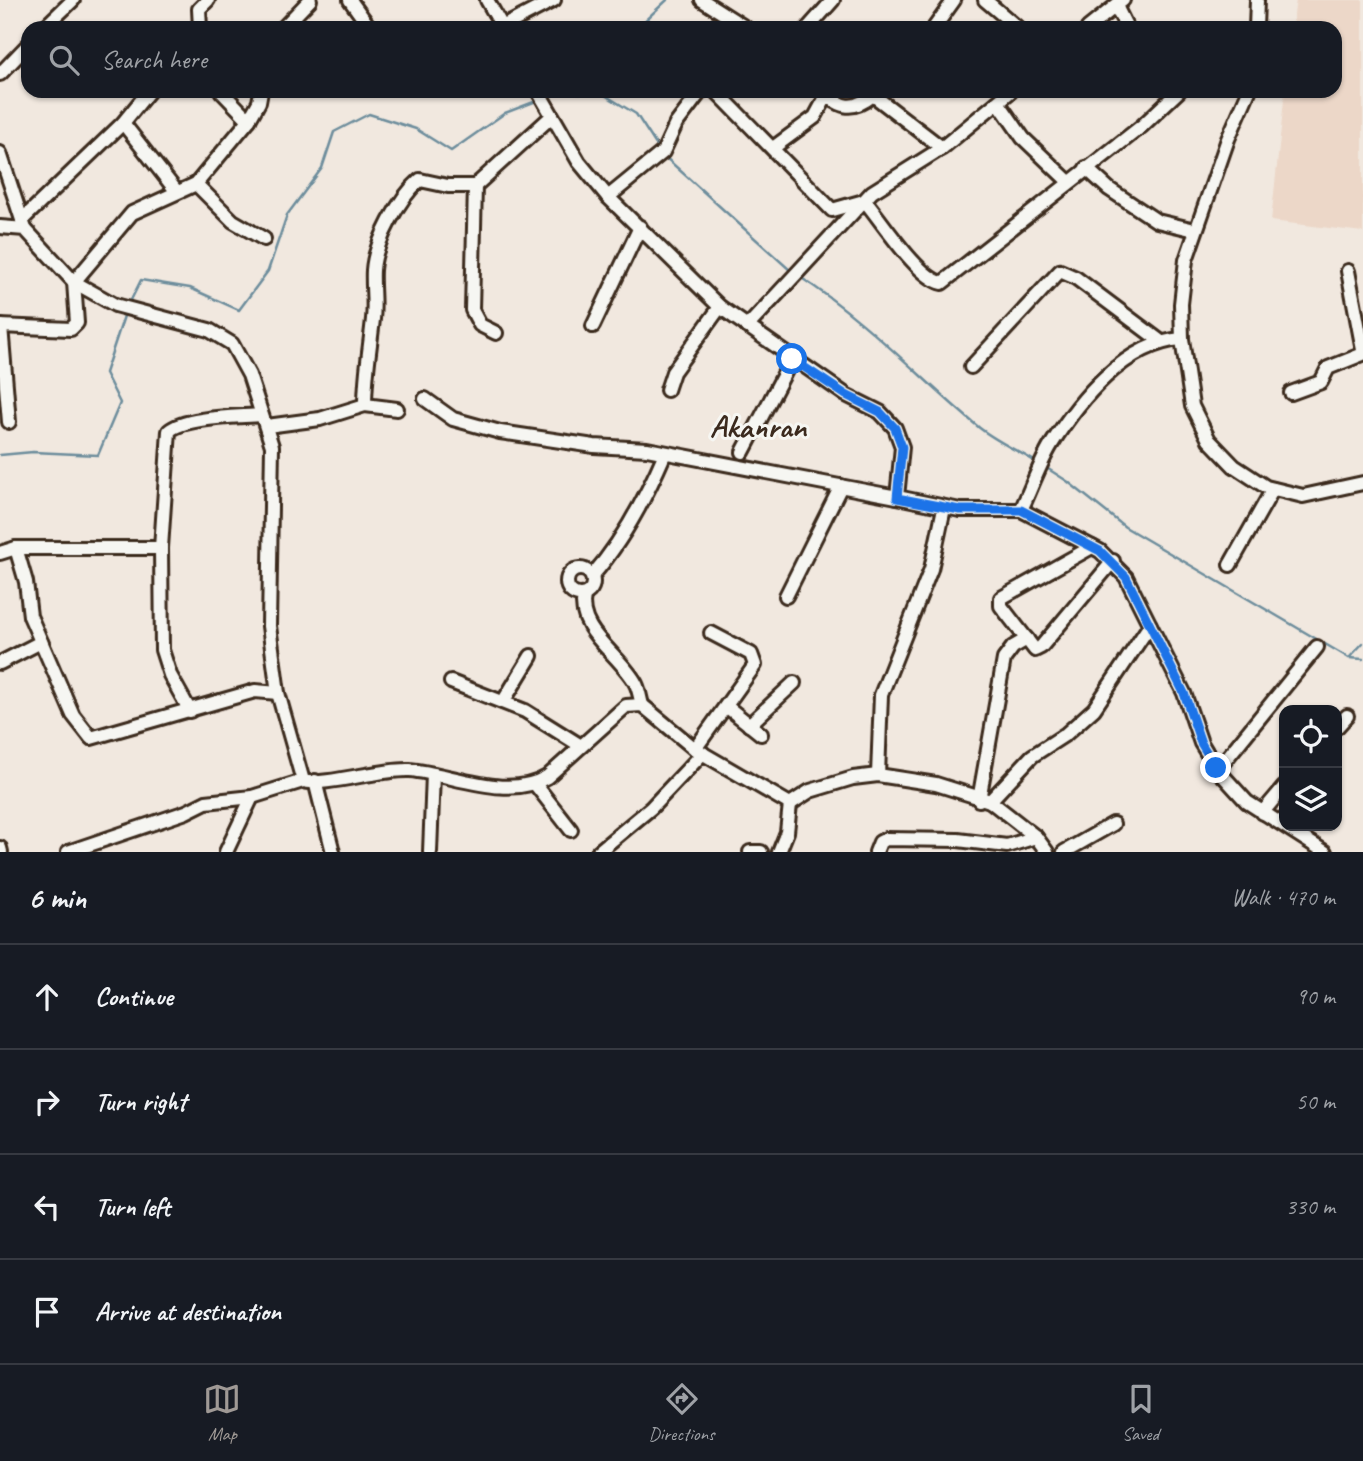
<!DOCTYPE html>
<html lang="en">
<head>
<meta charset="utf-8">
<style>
  :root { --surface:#171b24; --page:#242831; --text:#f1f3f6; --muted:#9ea1a6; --line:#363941; --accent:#9f9995 }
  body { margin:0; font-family:Caveat,sans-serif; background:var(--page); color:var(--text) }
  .controls { position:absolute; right:21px; bottom:21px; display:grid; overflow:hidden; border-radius:14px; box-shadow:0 2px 5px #0004 }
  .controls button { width:63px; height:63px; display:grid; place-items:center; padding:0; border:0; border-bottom:2px solid var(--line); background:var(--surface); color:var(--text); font:35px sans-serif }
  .stop { position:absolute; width:21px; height:21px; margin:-16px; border:5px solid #1a73e8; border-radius:50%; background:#fff }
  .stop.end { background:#1a73e8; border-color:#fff; box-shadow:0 2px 7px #0008 }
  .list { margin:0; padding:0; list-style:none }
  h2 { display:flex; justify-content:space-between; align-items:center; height:91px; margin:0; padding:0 28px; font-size:30px }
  h2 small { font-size:23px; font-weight:400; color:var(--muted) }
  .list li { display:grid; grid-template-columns:46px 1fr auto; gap:21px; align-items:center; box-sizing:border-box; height:105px; padding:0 28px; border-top:2px solid var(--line) }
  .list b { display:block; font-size:26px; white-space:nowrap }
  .list em { font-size:23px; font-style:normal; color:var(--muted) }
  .icon { flex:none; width:38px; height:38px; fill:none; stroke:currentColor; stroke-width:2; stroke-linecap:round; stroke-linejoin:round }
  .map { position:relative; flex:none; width:1363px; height:852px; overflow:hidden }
  .search { position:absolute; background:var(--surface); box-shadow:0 2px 5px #0004; left:21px; right:21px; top:21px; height:77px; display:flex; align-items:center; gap:18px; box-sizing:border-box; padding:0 24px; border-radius:21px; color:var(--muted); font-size:26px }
  .sheet { height:511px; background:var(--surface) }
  nav { display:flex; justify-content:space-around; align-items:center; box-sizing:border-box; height:98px; border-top:2px solid var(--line); background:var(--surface); font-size:19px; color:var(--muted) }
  nav a { display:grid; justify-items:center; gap:4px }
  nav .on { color:var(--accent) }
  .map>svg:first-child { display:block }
</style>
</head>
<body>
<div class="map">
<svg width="1363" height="852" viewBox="0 0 1363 852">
  <rect width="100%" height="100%" fill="#f1e8df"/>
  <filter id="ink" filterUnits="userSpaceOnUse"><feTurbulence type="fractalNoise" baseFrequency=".0143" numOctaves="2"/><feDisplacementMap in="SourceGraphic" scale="14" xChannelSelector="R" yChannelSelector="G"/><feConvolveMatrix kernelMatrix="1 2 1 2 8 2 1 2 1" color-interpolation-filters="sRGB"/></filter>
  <g filter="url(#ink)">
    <polygon fill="#ecd7c8" points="1296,0 1363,0 1363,232 1271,221 1285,91 1335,91 1335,28 1292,28"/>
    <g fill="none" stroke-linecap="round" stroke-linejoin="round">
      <g stroke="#6d8d9c" stroke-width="2.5">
        <polyline points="637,28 667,0"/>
        <polyline points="559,92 603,94 636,114 660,151"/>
        <polyline points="546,97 559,92"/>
        <polyline points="664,156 791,271"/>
        <path d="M 800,277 C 865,319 917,375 976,425 C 993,440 1017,450 1036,462"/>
        <polyline points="129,304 141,280 190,288 239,310 268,271 287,215 322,168 334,132 369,114 416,129 451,151 505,113 539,100"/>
        <polyline points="0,455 33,452 98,455 120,403 105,373 125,313"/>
        <polyline points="1045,467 1067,481 1125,527 1349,658 1363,659"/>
        <polyline points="1349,658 1363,643"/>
      </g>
      <defs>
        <g id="minor">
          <polyline points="350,0 370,28"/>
          <polyline points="487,0 503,28"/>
          <polyline points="702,0 746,28"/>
          <polyline points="985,0 1018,28"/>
          <polyline points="1116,6 1127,28"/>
          <polyline points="502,27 554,0"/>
          <polyline points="44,28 73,0"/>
          <polyline points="200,28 199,9 208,0"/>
          <polyline points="283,28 310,0"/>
          <polyline points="808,28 833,0"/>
          <polyline points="934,28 954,0"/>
          <polyline points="1088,28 1123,0"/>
          <polyline points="1256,28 1257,0"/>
          <polyline points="0,74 28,45"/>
          <polyline points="221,91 249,120"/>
          <polyline points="538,91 579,162 608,197 720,307 846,395 880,412 895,428 902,447 897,497 960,510 1021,510 1100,551 1126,577 1184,693 1201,743 1216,768 1247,802 1325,852"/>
          <polyline points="716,91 832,210 864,201"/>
          <path d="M 822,91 C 842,109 853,111 873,95 L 942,148"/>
          <polyline points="1249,91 1228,139 1186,260 1181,304 1182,339 1192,406 1209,440 1234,466 1266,487 1303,496 1363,483"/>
          <polyline points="998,102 1023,138 1069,182"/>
          <polyline points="123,123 177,192"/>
          <polyline points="773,148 815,117 827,95"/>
          <polyline points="0,153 22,220"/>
          <polyline points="1086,168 1109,189 1157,221 1195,230"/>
          <polyline points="196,184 233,221 264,239"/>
          <polyline points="475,186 472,310 480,325 496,333"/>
          <polyline points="608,197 663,152 676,124 701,91"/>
          <path d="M 865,201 C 882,221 918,278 942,283 L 1142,126 L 1179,91"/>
          <path d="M 0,227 L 25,229 L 74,282 L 115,305 L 209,330 L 232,344 L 249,375 L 272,446 L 269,626 L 278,693 L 303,781 C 324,787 383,768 410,770 C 453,774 507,801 547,777 L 626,706 L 642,705 L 695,749 L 790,804 L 810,791 L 853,778 L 878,775 L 936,784 L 990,801 L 1036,837 L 1047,852"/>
          <polyline points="25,229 22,220 123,123 149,91"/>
          <polyline points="1348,271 1363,350"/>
          <polyline points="0,326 71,329 77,323 74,282 132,213 196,184 249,120 259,102 261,91"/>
          <polyline points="1,326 9,422"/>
          <polyline points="593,326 640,227"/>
          <polyline points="747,327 872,192 942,148 1011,91"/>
          <polyline points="971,367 1060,271 1076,278 1160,341"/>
          <polyline points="667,390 673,372 720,307"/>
          <polyline points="1291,393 1321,382 1328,368 1363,354"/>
          <polyline points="425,399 453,419 500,432 594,446 647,449 897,497"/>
          <path d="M 365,405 C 365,375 370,348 373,319 C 375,303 372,286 373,270 C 375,242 399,198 420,180 L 448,186 L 475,186 L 552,116"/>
          <polyline points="267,426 320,419 365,405 397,409"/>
          <polyline points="743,452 792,359"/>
          <path d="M 1021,510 C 1031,489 1039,465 1051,445 C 1079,400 1125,343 1182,339"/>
          <polyline points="1092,547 1001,598 1001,606 1035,650 1041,647 1113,561"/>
          <polyline points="16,548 26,582 30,616 73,715 91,738 255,691 278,693"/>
          <polyline points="0,553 16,548 161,548"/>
          <polyline points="1230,565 1273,489"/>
          <circle cx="580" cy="582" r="13"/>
          <path d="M 592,576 C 622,542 647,495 665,453"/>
          <path d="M 584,595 C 576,631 620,654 636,684 C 639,690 640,698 642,705"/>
          <polyline points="786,596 841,486"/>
          <polyline points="0,663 41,642"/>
          <polyline points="451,682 525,711 581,746"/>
          <polyline points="503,702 531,656"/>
          <polyline points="726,706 761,734"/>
          <path d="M 190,711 L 170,675 L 162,650 L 161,548 L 169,431 C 184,417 238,417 260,415"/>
          <polyline points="749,725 794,683"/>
          <polyline points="1337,727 1347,716"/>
          <polyline points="695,749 755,665 751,654 711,633"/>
          <polyline points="1218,769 1317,647"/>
          <polyline points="878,775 881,695 931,569 944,508"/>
          <polyline points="315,781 333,852"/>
          <polyline points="535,784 571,830"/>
          <polyline points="979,800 1004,659 1013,647 1027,639"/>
          <polyline points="990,801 1032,756 1066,734 1094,709 1150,625"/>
          <polyline points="1262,813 1284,787"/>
          <polyline points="0,848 1,852"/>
          <polyline points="68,852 186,812 206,802 252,797 303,781"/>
          <polyline points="226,852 252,797"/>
          <polyline points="430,852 433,774"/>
          <polyline points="598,852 651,808 703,753"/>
          <polyline points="750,852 761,852"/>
          <polyline points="779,852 787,832 790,804"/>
          <polyline points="876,852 880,842 886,839 958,840 1007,846 1036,837"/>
          <polyline points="1064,852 1113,824"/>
        </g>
      </defs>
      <use href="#minor" stroke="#3b2a1e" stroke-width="18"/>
      <use href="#minor" stroke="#f6f6f2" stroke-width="12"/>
    </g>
  </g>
  <g fill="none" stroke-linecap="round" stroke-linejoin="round" filter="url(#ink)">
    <polyline stroke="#1a73e8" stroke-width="9" points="792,359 846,395 880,412 895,428 902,447 897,498 960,510 1021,510 1100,551 1126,577 1184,693 1201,743 1216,768"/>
  </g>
  <g text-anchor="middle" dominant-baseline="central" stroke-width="6" stroke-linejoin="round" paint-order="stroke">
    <g font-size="32" font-weight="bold" fill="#3b2a1e" stroke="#f6f6f2">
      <text x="758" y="426">Akanran</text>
    </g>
  </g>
</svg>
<div class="controls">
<button><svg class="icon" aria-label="locate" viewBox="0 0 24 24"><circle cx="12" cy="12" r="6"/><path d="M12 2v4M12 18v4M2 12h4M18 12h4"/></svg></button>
<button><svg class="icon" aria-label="layers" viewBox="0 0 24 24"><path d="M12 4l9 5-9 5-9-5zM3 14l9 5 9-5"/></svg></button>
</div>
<div class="stop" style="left:792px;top:359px"></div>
<div class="stop end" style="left:1216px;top:768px"></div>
<div class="search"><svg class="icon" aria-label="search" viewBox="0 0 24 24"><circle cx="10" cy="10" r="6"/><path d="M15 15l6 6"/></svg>Search here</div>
</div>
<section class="sheet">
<h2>6 min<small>Walk · 470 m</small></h2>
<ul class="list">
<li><svg class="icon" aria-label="ahead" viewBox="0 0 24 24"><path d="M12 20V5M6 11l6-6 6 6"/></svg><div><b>Continue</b></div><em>90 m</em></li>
<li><svg class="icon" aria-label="right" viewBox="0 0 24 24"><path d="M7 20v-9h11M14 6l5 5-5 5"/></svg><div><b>Turn right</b></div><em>50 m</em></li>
<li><svg class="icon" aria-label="left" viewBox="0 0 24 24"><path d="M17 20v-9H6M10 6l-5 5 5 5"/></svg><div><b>Turn left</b></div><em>330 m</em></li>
<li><svg class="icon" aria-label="arrive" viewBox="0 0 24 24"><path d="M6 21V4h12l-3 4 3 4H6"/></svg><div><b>Arrive at destination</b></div></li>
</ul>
</section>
<nav>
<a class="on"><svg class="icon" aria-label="map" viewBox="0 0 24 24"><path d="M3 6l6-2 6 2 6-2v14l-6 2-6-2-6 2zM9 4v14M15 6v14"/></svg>Map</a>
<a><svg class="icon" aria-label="directions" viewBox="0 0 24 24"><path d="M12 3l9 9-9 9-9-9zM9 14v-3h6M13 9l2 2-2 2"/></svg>Directions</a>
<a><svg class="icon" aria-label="saved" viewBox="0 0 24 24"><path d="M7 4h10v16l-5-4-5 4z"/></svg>Saved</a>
</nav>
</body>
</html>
